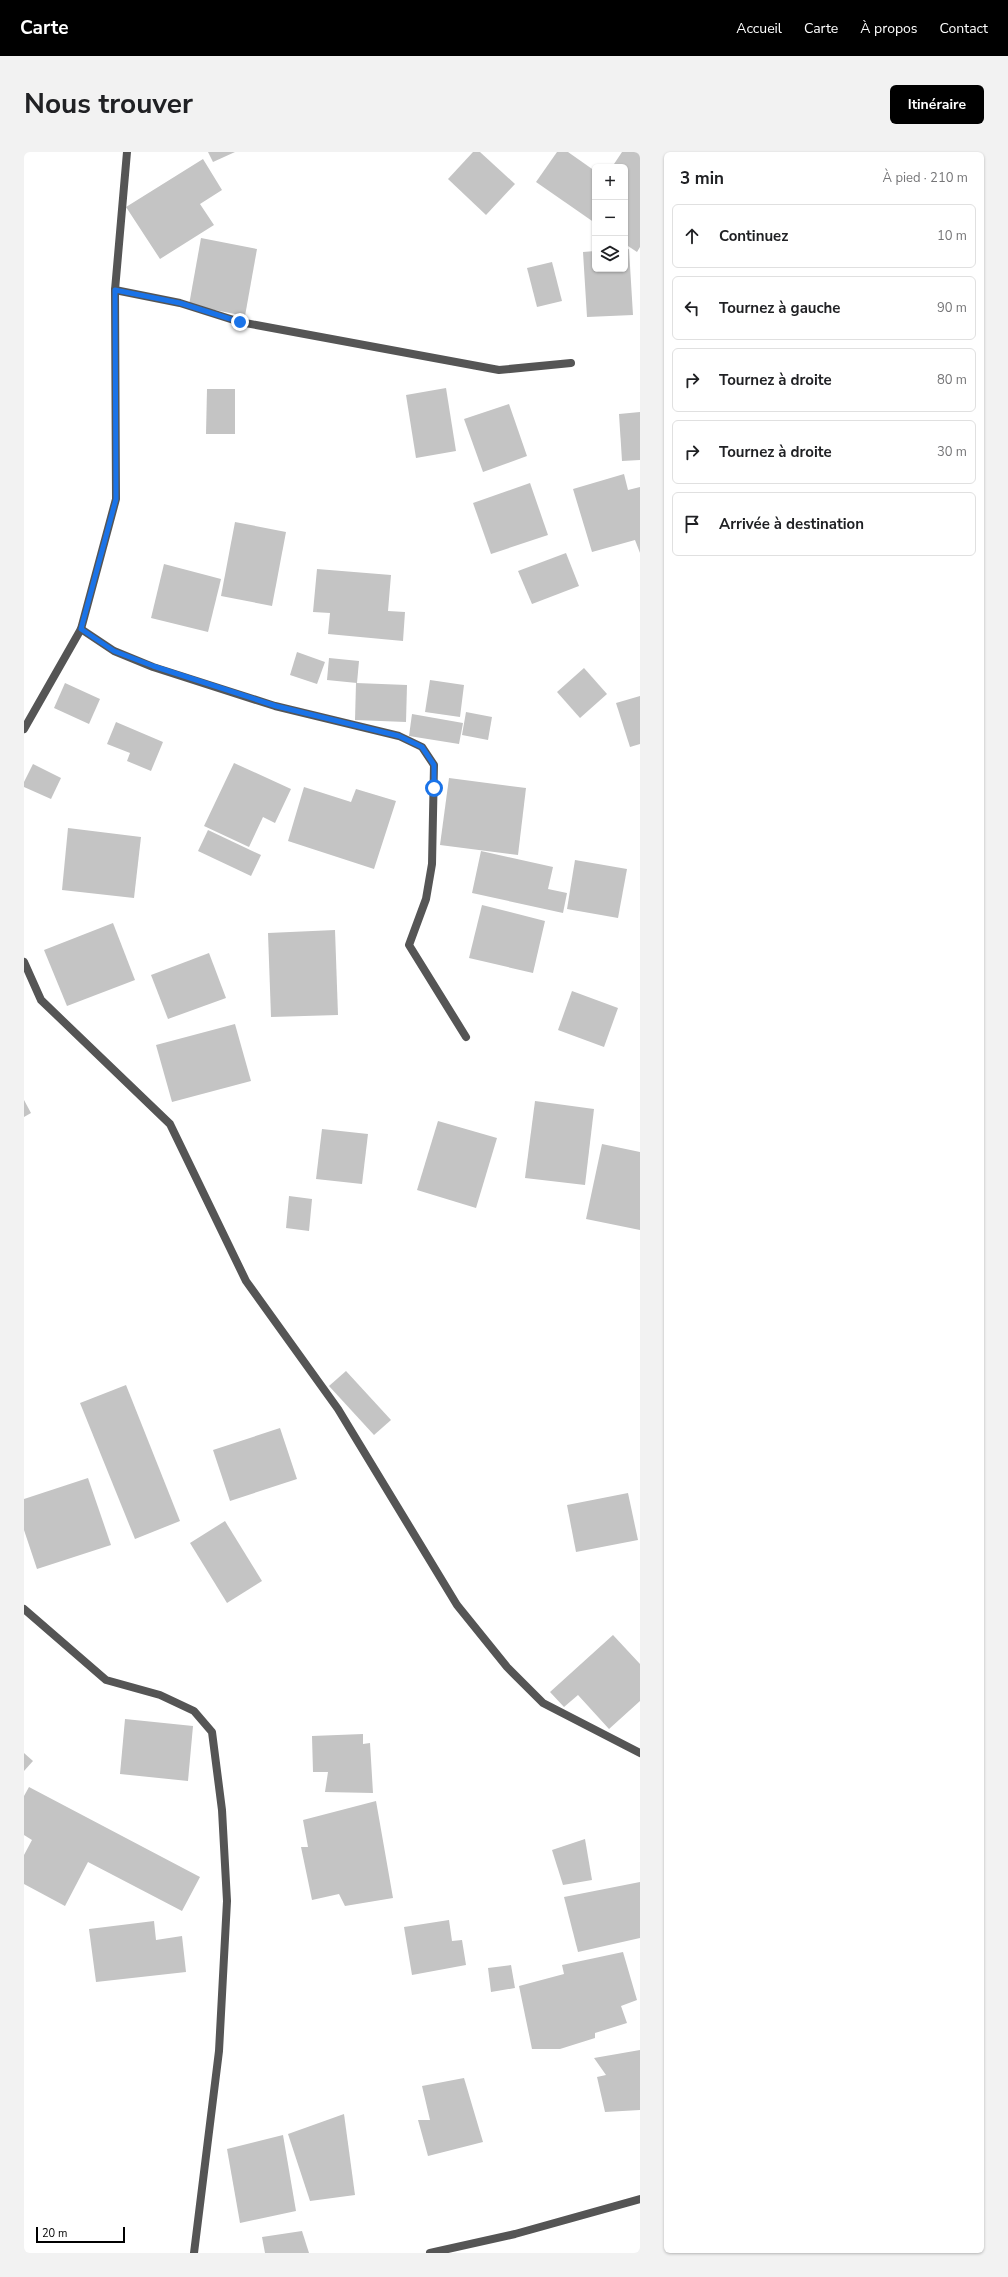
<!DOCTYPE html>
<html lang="fr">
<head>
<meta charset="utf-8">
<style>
  :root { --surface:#fff; --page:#f2f2f2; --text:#202124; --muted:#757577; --line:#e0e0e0; --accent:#000 }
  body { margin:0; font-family:"Nunito Sans",sans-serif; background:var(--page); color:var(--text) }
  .controls { position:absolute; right:12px; top:12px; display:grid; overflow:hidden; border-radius:6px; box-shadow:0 1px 3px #0004 }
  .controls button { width:36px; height:36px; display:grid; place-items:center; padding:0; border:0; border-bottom:1px solid var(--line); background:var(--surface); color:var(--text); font:20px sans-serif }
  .scale { position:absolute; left:12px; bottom:10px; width:89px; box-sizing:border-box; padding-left:4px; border:2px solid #000; border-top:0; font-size:11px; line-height:14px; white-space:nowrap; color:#000; -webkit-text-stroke:3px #fff; paint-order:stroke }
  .stop { position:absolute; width:12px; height:12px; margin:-9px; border:3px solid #1a73e8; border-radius:50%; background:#fff }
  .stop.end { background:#1a73e8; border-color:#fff; box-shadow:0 1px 4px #0008 }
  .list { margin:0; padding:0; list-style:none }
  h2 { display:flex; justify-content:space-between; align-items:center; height:52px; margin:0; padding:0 16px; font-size:17px }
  h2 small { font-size:13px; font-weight:400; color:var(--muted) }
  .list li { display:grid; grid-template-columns:26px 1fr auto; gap:12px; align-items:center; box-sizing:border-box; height:64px; margin:0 8px 8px; padding:0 8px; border:1px solid var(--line); border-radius:6px }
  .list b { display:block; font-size:15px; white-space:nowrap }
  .list em { font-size:13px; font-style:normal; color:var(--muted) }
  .icon { flex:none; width:22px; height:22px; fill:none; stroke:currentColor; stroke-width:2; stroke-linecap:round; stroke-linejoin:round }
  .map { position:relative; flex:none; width:616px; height:2101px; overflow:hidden; border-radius:6px }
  header { display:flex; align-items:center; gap:24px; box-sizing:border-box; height:56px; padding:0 20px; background:var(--accent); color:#fff }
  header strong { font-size:19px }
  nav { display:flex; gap:22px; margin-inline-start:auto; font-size:14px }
  .intro { display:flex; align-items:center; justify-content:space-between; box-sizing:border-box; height:96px; padding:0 24px }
  h1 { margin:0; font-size:28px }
  .button { padding:10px 18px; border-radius:6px; background:var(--accent); color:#fff; font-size:14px; font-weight:700 }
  main { display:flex; gap:24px; padding:0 24px }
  aside { flex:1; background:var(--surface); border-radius:6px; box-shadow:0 1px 3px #0004 }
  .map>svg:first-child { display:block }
</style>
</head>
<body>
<header>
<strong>Carte</strong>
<nav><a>Accueil</a><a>Carte</a><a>À propos</a><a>Contact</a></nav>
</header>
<div class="intro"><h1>Nous trouver</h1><a class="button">Itinéraire</a></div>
<main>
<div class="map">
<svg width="616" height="2101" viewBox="0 0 616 2101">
  <rect width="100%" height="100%" fill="#fff"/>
  <g fill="#c4c4c4">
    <polygon points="184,0 211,0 189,10"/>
    <polygon points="449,0 456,0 491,32 462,63 424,27"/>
    <polygon points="533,0 544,0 571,19 571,71 512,30"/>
    <polygon points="598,0 616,0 616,95 613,100 601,92 601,15 588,15"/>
    <polygon points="179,7 198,38 176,52 190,73 136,107 102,55"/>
    <polygon points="177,86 233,97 221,164 165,153"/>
    <polygon points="605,97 609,163 563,165 559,100 571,99 571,117 601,117 601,98"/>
    <polygon points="528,110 538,149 513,155 503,116"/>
    <polygon points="422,236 432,299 392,306 382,243"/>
    <polygon points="183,237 211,237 211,282 182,282"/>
    <polygon points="485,252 503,304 459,320 440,267"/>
    <polygon points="616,260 616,308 598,309 595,262"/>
    <polygon points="600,322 604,338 616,335 616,401 611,388 568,400 549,337"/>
    <polygon points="506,331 524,383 467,402 449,351"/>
    <polygon points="211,370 262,380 248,454 197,444"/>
    <polygon points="542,401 555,434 508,452 494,419"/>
    <polygon points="140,412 197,427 184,480 127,466"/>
    <polygon points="293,417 367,423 364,459 381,460 379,489 304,482 306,461 289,460"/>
    <polygon points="273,500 301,510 293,532 266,523"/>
    <polygon points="305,506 335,509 333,531 303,528"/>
    <polygon points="560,516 583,542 556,566 533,540"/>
    <polygon points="406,528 440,533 436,565 401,560"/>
    <polygon points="41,531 76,547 65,572 30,556"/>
    <polygon points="332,531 383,533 382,570 331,568"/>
    <polygon points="616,544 616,592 606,595 592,551"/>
    <polygon points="442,560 468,565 464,588 438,583"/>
    <polygon points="388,562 439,571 435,592 385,584"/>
    <polygon points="92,570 139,590 127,619 103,609 106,601 83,592"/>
    <polygon points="210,611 267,637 251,671 239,665 225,695 180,674"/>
    <polygon points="9,612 37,626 27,647 0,635 0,630"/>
    <polygon points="425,626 502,636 494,703 416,693"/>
    <polygon points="280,635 327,650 332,637 372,649 350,717 264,689"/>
    <polygon points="44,676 117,685 110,746 38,738"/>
    <polygon points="184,678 237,703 227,724 174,699"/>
    <polygon points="457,699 529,715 524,737 543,741 539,761 448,741"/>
    <polygon points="551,708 603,717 594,766 543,757"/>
    <polygon points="458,753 521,769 509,821 445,806"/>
    <polygon points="89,771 111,828 43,854 20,798"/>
    <polygon points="311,778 314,863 247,865 244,781"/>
    <polygon points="185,801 202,846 144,867 127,823"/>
    <polygon points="548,839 594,856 580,895 534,878"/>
    <polygon points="211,872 227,929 148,950 132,893"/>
    <polygon points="0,948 7,961 0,965"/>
    <polygon points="511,949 570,957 561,1033 501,1026"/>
    <polygon points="414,969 473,986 452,1056 393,1038"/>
    <polygon points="298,977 344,982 338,1032 292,1027"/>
    <polygon points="578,992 616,1000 616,1078 562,1067"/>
    <polygon points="265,1044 288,1047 285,1079 262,1076"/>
    <polygon points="322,1219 367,1268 350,1283 305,1234"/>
    <polygon points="102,1233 156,1369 111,1387 56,1251"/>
    <polygon points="256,1276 273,1327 206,1349 189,1298"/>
    <polygon points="64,1326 87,1393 13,1417 0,1378 0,1347"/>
    <polygon points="604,1341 614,1388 552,1400 543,1353"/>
    <polygon points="201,1369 238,1429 203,1451 166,1391"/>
    <polygon points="589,1483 616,1512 616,1549 585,1577 554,1543 540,1555 526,1540"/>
    <polygon points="101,1567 169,1574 164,1629 96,1622"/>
    <polygon points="339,1582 339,1592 346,1591 349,1641 301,1640 304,1620 289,1620 288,1584"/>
    <polygon points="0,1601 9,1609 0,1619"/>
    <polygon points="5,1635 176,1725 158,1759 64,1710 41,1754 0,1732 0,1703 8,1688 0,1683 0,1644"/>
    <polygon points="352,1649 369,1746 321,1754 315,1742 288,1748 277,1695 284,1695 279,1668"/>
    <polygon points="561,1687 568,1728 539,1733 528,1698"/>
    <polygon points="616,1730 616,1786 554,1800 540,1745"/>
    <polygon points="425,1768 428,1789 438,1788 442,1813 388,1823 380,1775"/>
    <polygon points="130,1769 132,1788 158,1784 162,1820 72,1830 65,1777"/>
    <polygon points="599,1800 613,1848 597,1854 603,1871 571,1881 571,1886 536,1897 508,1897 495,1834 540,1822 538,1813"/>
    <polygon points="487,1813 491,1836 467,1840 464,1816"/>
    <polygon points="616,1898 616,1958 581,1960 573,1925 582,1923 570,1906"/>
    <polygon points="440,1926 459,1990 404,2004 394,1968 406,1968 398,1934"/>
    <polygon points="320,1962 331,2043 286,2049 264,1982"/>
    <polygon points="259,1983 272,2059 216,2071 203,1997"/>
    <polygon points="278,2079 285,2101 241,2101 238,2085"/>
  </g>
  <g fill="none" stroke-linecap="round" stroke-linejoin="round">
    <g stroke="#555" stroke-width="8">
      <polyline points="91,138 156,151 216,170 475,218 547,211"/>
      <polyline points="57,477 90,499 129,515 251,554 375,584 398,595 410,613 408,712 402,747 385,793 442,885"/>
      <polyline points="0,577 57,477 92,347 91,138 103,0"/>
      <polyline points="0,810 17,848 146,972 222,1129 314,1257 433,1453 483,1515 519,1551 616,1601"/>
      <polyline points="0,1457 82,1528 136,1543 170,1559 188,1580 198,1658 203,1749 195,1899 170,2101"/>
      <polyline points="406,2101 491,2082 616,2047"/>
    </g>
  </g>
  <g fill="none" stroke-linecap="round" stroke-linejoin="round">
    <polyline stroke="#1a73e8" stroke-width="5" points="216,170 156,151 91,138 92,347 57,477 90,499 129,514 252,554 375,584 398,595 410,613 410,636"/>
  </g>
</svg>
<div class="controls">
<button>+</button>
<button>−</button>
<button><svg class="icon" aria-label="layers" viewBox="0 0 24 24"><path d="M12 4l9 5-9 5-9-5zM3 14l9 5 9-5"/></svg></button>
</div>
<div class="scale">20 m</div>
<div class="stop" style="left:410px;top:636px"></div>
<div class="stop end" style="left:216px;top:170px"></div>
</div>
<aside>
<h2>3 min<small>À pied · 210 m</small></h2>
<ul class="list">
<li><svg class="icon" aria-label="ahead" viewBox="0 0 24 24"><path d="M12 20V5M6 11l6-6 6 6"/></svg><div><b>Continuez</b></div><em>10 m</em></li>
<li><svg class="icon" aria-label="left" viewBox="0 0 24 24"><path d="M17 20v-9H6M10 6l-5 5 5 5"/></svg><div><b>Tournez à gauche</b></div><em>90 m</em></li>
<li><svg class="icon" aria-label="right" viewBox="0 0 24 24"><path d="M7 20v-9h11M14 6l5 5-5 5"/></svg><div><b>Tournez à droite</b></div><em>80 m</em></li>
<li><svg class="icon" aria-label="right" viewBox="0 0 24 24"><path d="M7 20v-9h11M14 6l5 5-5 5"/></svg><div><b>Tournez à droite</b></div><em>30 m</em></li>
<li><svg class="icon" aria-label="arrive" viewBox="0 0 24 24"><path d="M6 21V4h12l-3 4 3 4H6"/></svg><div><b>Arrivée à destination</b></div></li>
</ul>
</aside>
</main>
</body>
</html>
